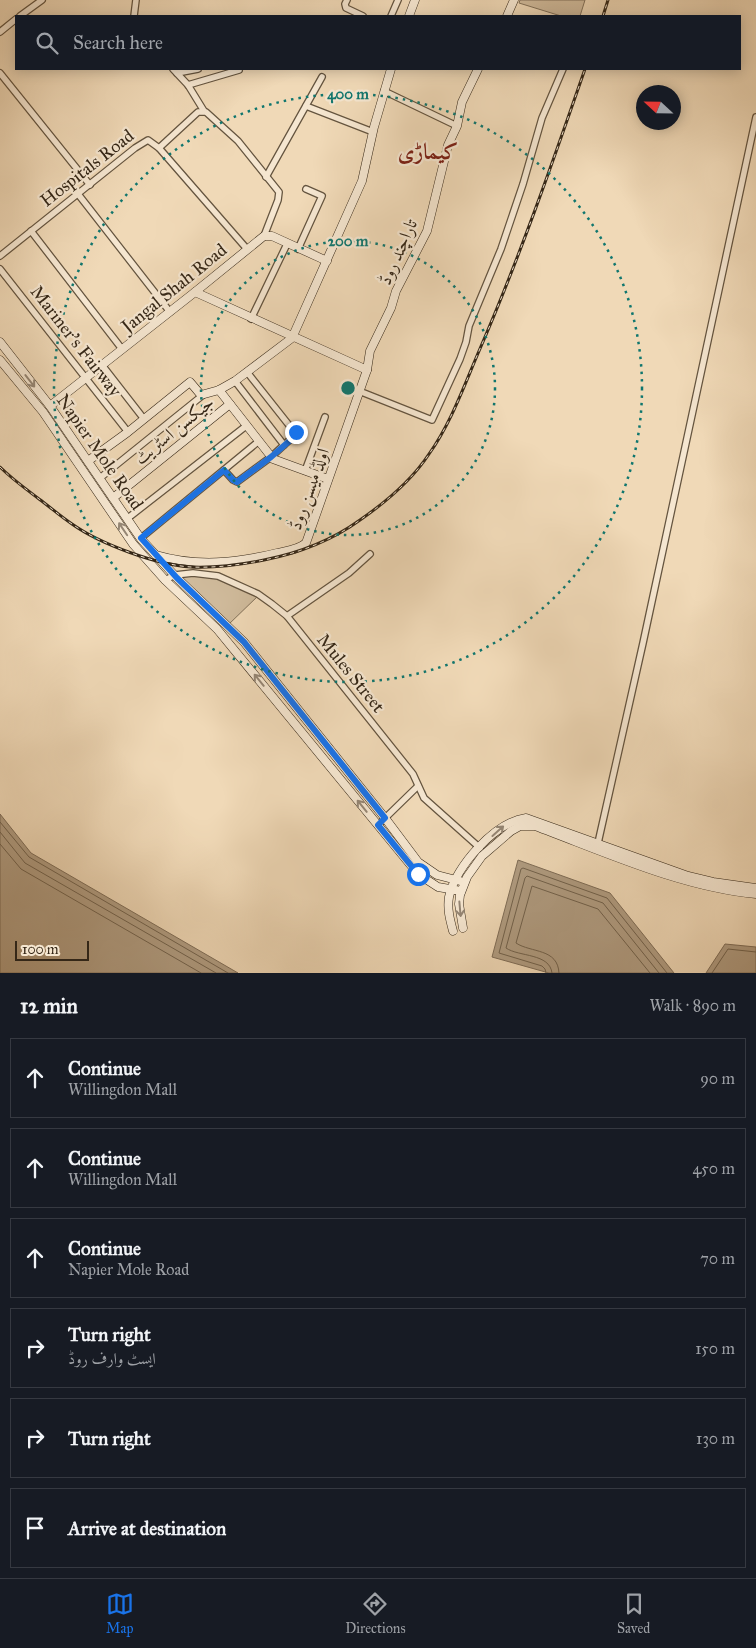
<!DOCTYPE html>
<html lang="en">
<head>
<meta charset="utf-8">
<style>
  :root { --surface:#171b24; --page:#242831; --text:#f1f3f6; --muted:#9ea1a6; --line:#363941; --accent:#1a73e8 }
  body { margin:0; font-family:"IM FELL Great Primer",Amiri,serif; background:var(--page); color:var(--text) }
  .compass { position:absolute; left:636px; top:85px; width:45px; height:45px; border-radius:50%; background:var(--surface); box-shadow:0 2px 12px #0003; rotate:292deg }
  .scale { position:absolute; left:15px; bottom:12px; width:74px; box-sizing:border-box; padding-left:5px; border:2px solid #352717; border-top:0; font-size:14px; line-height:18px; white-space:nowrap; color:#352717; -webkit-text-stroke:4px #f5e6d0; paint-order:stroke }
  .stop { position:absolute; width:15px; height:15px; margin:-11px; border:4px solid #1a73e8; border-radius:50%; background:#fff }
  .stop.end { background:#1a73e8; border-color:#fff; box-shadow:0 1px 5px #0008 }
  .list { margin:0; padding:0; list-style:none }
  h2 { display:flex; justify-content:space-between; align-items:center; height:65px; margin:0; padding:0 20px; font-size:21px }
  h2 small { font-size:16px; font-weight:400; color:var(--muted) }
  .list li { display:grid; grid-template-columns:32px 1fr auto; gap:15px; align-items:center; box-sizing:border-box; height:80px; margin:0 10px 10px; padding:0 10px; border:1px solid var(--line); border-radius:0px }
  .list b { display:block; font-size:19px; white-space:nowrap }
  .list p { margin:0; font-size:16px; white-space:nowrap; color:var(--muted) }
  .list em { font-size:16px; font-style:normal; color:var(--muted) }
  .icon { flex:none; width:28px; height:28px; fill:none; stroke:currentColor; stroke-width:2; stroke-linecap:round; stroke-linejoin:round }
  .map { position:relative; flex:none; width:756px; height:973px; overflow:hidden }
  .search { position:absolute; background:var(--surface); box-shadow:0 2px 12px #0003; left:15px; right:15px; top:15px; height:55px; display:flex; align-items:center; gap:12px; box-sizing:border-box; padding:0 18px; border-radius:0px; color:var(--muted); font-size:19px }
  .sheet { height:605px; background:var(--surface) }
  nav { display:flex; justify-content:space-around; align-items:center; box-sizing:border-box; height:70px; border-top:1px solid var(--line); background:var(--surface); font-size:14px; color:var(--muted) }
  nav a { display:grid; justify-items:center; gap:2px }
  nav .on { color:var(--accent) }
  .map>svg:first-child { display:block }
</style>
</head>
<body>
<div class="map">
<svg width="756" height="973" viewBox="0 0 756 973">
  <rect width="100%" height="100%" fill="#f0d9b7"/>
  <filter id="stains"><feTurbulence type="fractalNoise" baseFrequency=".004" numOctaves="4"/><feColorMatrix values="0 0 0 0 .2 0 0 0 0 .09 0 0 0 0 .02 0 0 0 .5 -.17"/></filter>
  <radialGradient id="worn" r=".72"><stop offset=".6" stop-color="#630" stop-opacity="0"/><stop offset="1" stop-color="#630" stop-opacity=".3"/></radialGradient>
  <g fill="#d0bb9c" stroke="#82715a">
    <polygon points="520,0 585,0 580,16 561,16 519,3"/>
    <polygon points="209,575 259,595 228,625 176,576"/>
  </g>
  <g fill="#b09c81" stroke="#7f6d57">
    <polygon points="0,814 31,853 238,973 0,973"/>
    <polygon points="518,860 610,893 674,973 549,973 492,957"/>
    <polygon points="725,944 756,947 756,973 706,973"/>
  </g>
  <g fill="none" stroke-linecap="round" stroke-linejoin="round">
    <g stroke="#72624c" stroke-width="1">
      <polyline points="0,822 29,857 228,973"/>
      <polyline points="0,832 25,863 216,973"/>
      <polyline points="0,844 21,869 201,973"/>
      <polyline points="546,973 545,969 542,966 499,953 521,869 523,868 607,898 667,973"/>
      <path d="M 552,973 C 550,953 519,957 506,948 L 525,878 L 527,876 L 603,903 L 659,973"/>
      <path d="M 559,973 C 558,948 531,953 516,943 L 532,886 L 598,909 L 650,973"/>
      <polyline points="712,973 728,949 756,952"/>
    </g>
    <defs>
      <g id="street">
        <polyline points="347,0 345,4 346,8 363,16"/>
        <polyline points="20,16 42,0"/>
        <polyline points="134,16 136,0"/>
        <polyline points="391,16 398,0"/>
        <polyline points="0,32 16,19"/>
        <polyline points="173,69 188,85 204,111"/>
        <polyline points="0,73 90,185"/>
        <polyline points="177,73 198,69"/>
        <polyline points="188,85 239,70"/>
        <polyline points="384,91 457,126"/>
        <polyline points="306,106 373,132"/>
        <polyline points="159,148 198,112 206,112 238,141 279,192 278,200 264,236"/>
        <polyline points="266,177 322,77"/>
        <polyline points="78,194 170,312"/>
        <polyline points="31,231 122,349"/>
        <polyline points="298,249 322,196 306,189"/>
        <polyline points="0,256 135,148 148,140 159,148 247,249"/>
        <polyline points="0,269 128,432"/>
        <polyline points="251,319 287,244"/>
        <polyline points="102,365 144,419"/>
        <polyline points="235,381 284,445"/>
        <polyline points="359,391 432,420 460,359 466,342 469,326 501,249 523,184 542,118 563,69"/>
        <polyline points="224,470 233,480 237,482 271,457 296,434 247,372"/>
        <polyline points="305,471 325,417"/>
        <polyline points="100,478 203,395"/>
        <polyline points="128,518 246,426"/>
        <polyline points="141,538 259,441"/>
        <polyline points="165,580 175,575 193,573 218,576 258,594 272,604 287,616 413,774 424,798 480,848"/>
        <polyline points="287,616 349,573 370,554"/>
        <polyline points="378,825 418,786"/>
        <polyline points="598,843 643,643 756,117"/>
      </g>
      <g id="secondary">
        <polyline points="409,16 415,0"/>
        <polyline points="507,16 514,0"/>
        <polyline points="195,292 367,370"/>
        <polyline points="0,342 50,406 141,539 177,578 244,642 385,818 418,862 437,875 464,882"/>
        <polyline points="0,360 43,412 133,544 165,580 217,629 418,874 438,887 461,891"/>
        <polyline points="219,390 273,459 328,479"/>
        <polyline points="50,406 195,292 264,236 272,236 327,261"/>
        <polyline points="88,461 128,432 190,382 201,395 219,390 235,381 292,338 362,181 374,127 391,69"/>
        <polyline points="113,498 230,404"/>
        <path d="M 156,555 C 197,567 236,563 277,553 C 286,551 298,550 306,543 L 367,370 L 370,351 L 391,308 L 396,291 L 427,231 L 448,145 L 457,126 L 462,102 L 478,69"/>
        <path d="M 463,928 L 459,904 L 460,895 L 467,877 L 482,856 L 511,831 L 520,826 L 535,826 C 605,852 681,887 756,894"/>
        <path d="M 453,931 C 450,920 447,909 449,897 C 455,867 495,822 526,818 L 688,876 L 713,882 L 756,888"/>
      </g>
    </defs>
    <use href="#street" stroke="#64543f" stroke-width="8"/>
    <use href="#secondary" stroke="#352717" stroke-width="9"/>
    <use href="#street" stroke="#f5e6d0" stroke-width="5.5"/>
    <use href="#secondary" stroke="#f5e6d0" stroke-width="8"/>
    <defs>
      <g id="rail">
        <polyline points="603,16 608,0"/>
        <path d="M 0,467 C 12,479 26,489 39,499 C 50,507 60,516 72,524 C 100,544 157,565 191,567 C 216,568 240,565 264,560 C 299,553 331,541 360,520 C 386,502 412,480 429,454 C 451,423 464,386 479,351 C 519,259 552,164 585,69"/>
      </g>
    </defs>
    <use href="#rail" stroke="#352717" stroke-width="3"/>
    <use href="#rail" stroke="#f5e6d0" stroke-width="1" stroke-dasharray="4" stroke-linecap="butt"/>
  </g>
  <defs><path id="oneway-shaft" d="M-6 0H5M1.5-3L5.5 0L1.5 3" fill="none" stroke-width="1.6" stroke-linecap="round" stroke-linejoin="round" transform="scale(1.25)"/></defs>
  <g stroke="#958674">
    <use href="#oneway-shaft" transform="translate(30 381) rotate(52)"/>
    <use href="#oneway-shaft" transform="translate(123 529) rotate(-124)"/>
    <use href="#oneway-shaft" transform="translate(259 680) rotate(-129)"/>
    <use href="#oneway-shaft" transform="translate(362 806) rotate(-129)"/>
    <use href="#oneway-shaft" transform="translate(498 831) rotate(-42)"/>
    <use href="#oneway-shaft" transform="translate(460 909) rotate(85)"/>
  </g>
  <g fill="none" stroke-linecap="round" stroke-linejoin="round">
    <polyline stroke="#1a73e8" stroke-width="6" points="296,432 294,437 271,457 237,482 233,480 224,470 141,538 177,578 244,642 385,818 378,825 418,874"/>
  </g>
  <g fill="none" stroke="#0f766e" stroke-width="2.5" stroke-dasharray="2.5 5">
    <circle cx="348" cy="388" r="147"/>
    <circle cx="348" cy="388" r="294"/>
  </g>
  <g text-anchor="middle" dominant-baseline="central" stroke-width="4.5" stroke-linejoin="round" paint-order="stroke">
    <g font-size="18" fill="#352717" stroke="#f5e6d0">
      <text transform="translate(87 168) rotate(-38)">Hospitals Road</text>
      <text transform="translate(398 252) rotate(-66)">تاراچند روڈ</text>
      <text transform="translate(174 288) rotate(-39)">Jangal Shah Road</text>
      <text transform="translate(76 341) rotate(52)">Mariner's Fairway</text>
      <text transform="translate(174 430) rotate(-39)">جیکسن اسٹریٹ</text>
      <text transform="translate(100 452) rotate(55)">Napier Mole Road</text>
      <text transform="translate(309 489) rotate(-70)">اولڈ میسن روڈ</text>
      <text transform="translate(351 673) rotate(51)">Mules Street</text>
    </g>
    <g font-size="22" font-weight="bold" fill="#7a1f14" stroke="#f5e6d0">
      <text x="428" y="151">کیماڑی</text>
    </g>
  </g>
  <circle cx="348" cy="388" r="8" fill="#0f766e" stroke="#f5e6d0" stroke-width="2.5"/>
  <g font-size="15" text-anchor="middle" font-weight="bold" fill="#0f766e" stroke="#f5e6d0" stroke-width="4.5" stroke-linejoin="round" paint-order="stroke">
    <text x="348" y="99">400 m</text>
    <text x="348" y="246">200 m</text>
  </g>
  <rect width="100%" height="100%" filter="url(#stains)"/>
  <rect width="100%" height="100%" fill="url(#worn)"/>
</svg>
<svg class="compass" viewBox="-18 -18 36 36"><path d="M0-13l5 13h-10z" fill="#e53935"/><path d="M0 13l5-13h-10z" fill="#9ea1a6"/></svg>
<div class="scale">100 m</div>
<div class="stop" style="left:418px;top:874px"></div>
<div class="stop end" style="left:296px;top:432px"></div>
<div class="search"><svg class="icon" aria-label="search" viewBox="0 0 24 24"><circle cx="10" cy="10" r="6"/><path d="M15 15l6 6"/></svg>Search here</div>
</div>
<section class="sheet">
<h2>12 min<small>Walk · 890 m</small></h2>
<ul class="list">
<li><svg class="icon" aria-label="ahead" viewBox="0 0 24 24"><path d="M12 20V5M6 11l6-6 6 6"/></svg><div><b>Continue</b><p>Willingdon Mall</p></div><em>90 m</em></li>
<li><svg class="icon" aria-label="ahead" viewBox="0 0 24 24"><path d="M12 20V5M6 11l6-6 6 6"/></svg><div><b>Continue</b><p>Willingdon Mall</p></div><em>450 m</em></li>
<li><svg class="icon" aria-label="ahead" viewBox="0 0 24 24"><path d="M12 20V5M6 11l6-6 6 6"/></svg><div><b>Continue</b><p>Napier Mole Road</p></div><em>70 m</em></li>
<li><svg class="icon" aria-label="right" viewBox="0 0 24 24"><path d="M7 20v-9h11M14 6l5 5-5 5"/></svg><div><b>Turn right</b><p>ایسٹ وارف روڈ</p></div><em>150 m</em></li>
<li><svg class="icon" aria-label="right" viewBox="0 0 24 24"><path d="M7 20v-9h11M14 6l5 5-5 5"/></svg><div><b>Turn right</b></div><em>130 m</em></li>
<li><svg class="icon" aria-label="arrive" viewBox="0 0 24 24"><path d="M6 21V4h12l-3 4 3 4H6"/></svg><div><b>Arrive at destination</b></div></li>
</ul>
</section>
<nav>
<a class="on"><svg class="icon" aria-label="map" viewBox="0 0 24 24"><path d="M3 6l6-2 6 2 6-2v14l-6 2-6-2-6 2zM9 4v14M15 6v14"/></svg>Map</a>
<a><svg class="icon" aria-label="directions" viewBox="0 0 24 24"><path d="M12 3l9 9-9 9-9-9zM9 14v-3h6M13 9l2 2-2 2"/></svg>Directions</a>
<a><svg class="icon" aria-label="saved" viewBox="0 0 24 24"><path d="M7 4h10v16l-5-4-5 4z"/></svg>Saved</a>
</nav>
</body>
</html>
